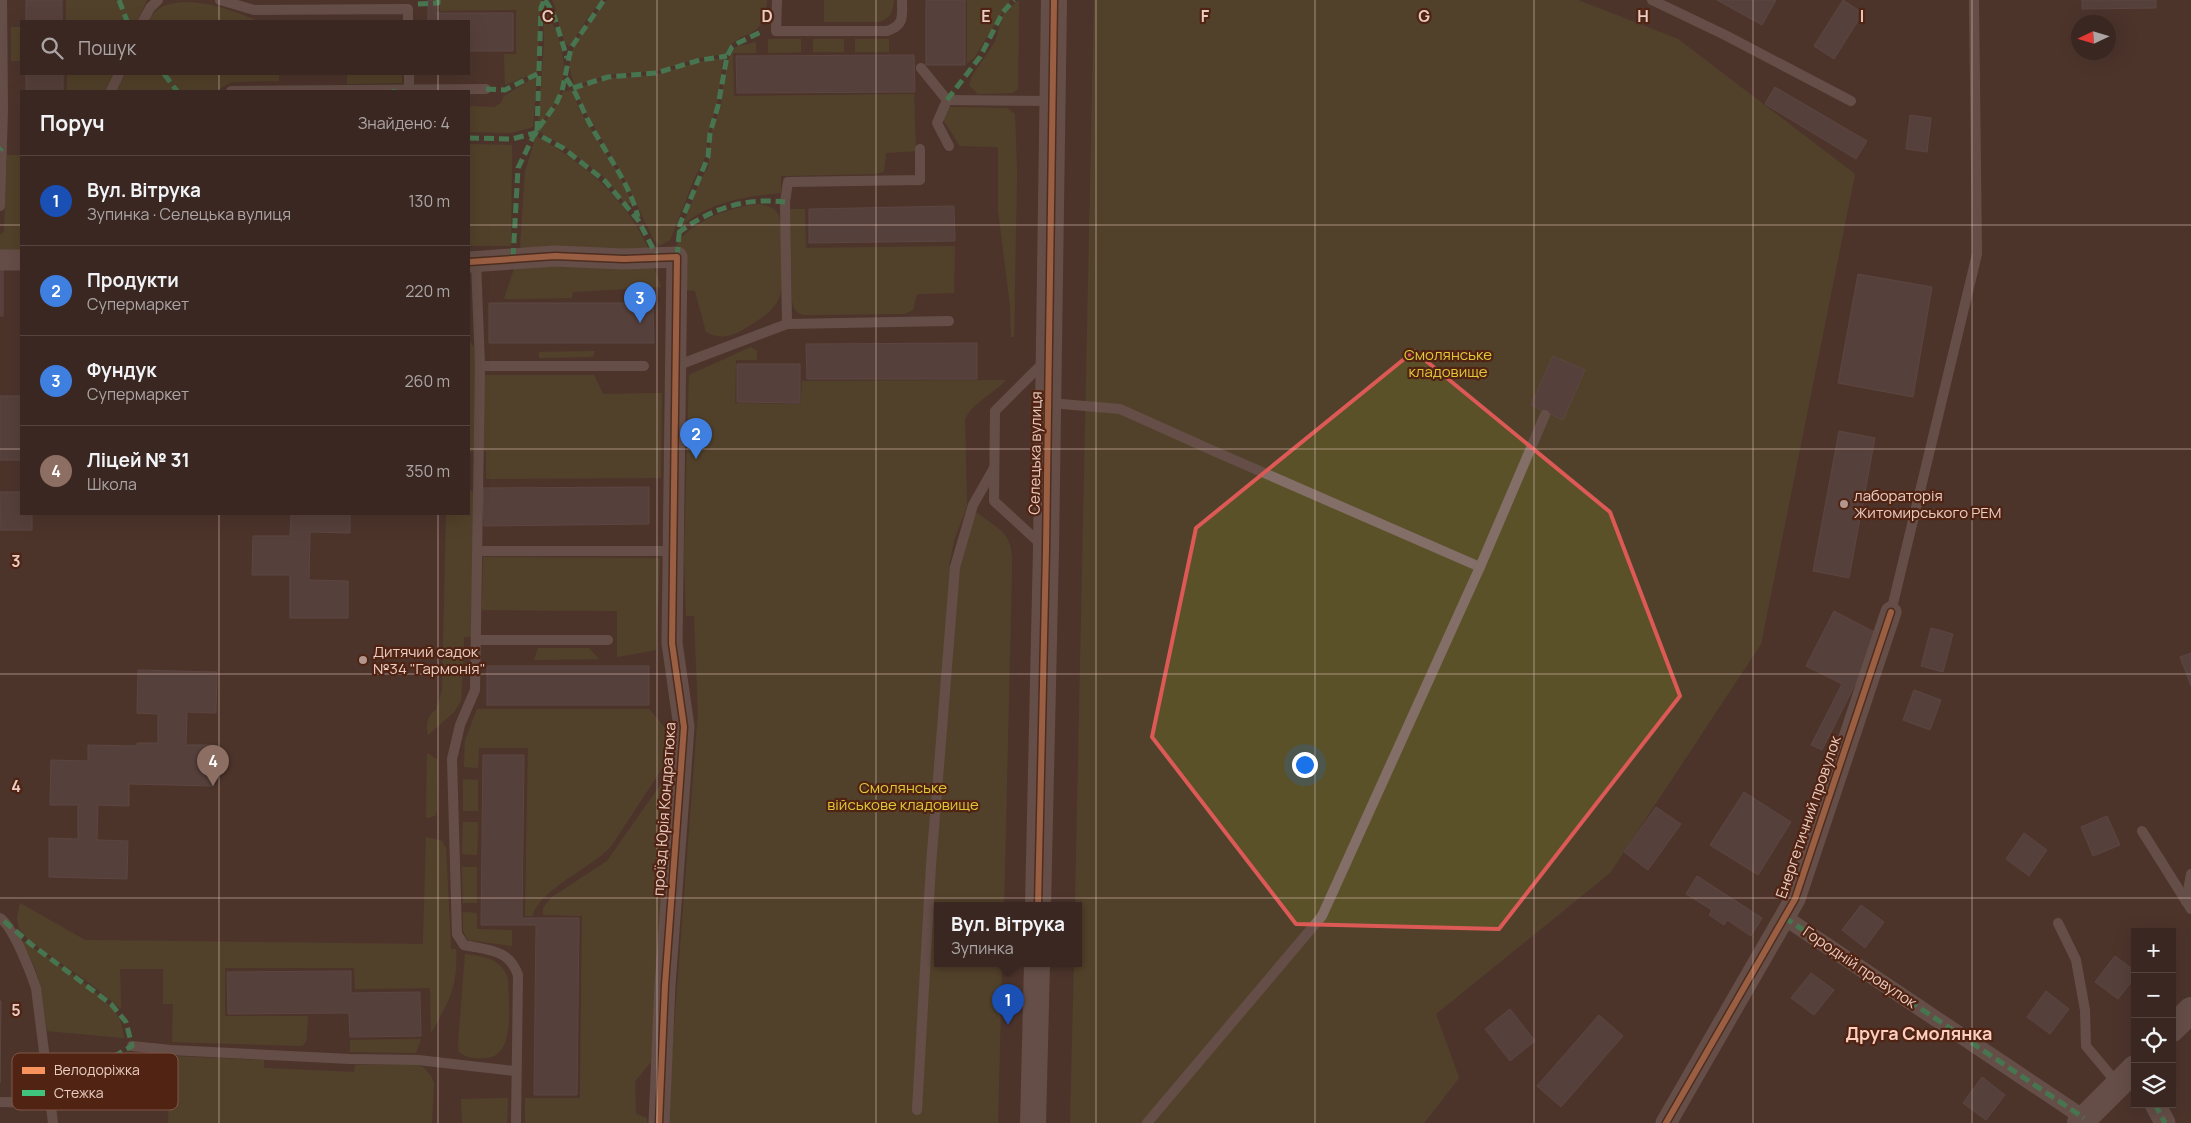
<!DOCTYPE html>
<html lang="uk">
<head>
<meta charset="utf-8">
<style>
  :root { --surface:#3a2721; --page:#412f2a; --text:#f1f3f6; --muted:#aba5a5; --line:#54443f; --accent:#ea580c }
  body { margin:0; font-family:Manrope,sans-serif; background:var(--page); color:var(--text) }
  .controls { position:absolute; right:15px; bottom:15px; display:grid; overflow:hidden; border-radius:0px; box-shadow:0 5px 20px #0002 }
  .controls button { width:45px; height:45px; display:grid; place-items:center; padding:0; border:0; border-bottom:1px solid var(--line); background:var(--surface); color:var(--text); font:25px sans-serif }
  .compass { position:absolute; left:2071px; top:15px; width:45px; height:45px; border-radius:50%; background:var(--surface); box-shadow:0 5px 20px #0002; rotate:266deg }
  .you { position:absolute; left:1304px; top:764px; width:18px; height:18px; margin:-12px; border:4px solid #fff; border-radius:50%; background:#1a73e8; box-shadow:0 0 0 8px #1a73e833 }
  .badge { display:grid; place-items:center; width:32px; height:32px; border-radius:50%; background:var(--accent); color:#fff; font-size:16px; font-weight:700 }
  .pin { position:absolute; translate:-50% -41px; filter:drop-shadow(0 1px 2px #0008) }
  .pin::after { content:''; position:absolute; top:26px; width:18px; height:15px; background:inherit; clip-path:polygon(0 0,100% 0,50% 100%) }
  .popup { position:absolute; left:934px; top:902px; width:148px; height:65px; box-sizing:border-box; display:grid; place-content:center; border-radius:0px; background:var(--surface); filter:drop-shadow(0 1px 4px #0005); font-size:16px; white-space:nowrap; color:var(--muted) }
  .popup b { font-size:19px; color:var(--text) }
  .popup::after { content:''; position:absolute; left:50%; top:100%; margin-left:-10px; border:10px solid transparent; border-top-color:var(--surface) }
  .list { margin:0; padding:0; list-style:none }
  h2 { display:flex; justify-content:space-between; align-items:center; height:65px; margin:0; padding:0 20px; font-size:21px }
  h2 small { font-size:16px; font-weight:400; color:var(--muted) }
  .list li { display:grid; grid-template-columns:32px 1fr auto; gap:15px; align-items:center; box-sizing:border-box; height:90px; padding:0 20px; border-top:1px solid var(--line) }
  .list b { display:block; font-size:19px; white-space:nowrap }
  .list p { margin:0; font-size:16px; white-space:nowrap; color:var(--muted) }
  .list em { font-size:16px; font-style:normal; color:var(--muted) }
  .icon { flex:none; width:28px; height:28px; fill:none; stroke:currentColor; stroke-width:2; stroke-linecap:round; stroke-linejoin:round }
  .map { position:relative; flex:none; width:2191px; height:1123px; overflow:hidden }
  .search { position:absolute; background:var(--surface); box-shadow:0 5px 20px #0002; left:20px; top:20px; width:450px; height:55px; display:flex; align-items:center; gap:12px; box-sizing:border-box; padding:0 18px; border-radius:0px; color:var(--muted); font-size:19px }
  .panel { position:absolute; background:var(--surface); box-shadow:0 5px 20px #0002; left:20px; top:90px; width:450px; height:425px; border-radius:0px }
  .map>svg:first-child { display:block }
</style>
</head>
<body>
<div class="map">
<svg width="2191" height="1123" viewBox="0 0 2191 1123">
  <rect width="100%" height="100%" fill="#4d342c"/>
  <g fill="#5a5129">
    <polygon points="66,0 147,0 137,21 66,21"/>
    <polygon points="439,0 541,0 537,72 505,85 504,54 516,54 516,10 440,11"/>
    <path d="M 552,0 L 602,0 L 588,17 L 569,47 C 558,36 560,14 552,0 Z"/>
    <path d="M 607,0 L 767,0 C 765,45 738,25 725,54 L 699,58 L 656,71 L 607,75 L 575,86 C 573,79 569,70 570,63 C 572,39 593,18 607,0 Z"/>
    <path d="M 824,0 L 894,0 C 893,12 890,18 879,22 L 824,22 Z"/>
    <polygon points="967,0 1010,0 974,58 967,63"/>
    <polygon points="1019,0 1018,89 1012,93 978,94 969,85 972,76 995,42 1004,13"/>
    <polygon points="1094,0 1578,0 1678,39 1855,174 1761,644 1610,873 1436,1014 1459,1078 1424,1123 1070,1123 1074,964 1078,964 1078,906 1075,906"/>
    <path d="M 187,2 C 213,3 234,11 258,21 L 149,21 C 156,5 170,3 187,2 Z"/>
    <path d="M 543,8 C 559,30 569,63 561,90 C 556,104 547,116 538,127 L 544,43 Z"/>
    <rect x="11" y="27" width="10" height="34"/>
    <polygon points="768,39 801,39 801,52 768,53"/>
    <rect x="813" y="39" width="31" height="13"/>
    <rect x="855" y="39" width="34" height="13"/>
    <path d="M 756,42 L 756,53 L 733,53 L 734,96 L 914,94 L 916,151 L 886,153 L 884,171 L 877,174 L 781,176 L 781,193 C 747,196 709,202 683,225 L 700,181 L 708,168 L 711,132 L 721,107 L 724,79 L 730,54 L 736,47 Z"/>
    <polygon points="723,58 718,98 708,135 705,157 694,179 670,240 659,246 654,240 619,168 582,106 575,89 607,78 656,75 699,62"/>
    <polygon points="67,74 113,74 105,91 67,91"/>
    <polygon points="125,74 279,74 279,81 232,82 215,91 117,91"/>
    <polygon points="347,74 402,74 402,83 347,84"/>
    <polygon points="537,76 533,127 511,133 469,132 469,106 495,107 501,103 504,96"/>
    <polygon points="572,90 579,109 616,170 632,202 626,205 605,178 564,146 538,131 551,114 563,92"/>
    <polygon points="947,107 1007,108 1015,114 1017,173 1014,337 1011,337 1010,305 998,210 998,147 960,146 942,118"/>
    <path d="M 536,136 C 585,164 624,196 648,248 L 621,254 L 526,250 L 520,247 L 525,172 Z"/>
    <polygon points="469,144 512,145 511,246 469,246"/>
    <polygon points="7,155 21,155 21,251 0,252 0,235 4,231"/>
    <path d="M 758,204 C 772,206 778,209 781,223 C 781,240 786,286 778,300 C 771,314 755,322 742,330 C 730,337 718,339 706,332 L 695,291 L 678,289 L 677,242 C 698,219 728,208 758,204 Z"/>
    <path d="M 790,209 L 805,209 L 806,248 L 955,246 L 954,293 L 917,294 L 913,310 L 904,314 L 803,315 C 795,312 793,308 792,300 Z"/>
    <polygon points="652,262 661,287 573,292 572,298 504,299 515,266"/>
    <polygon points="469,340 474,347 476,375 594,375 603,394 662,393 661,478 486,479 486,451 469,452"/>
    <path d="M 751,347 L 757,351 L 757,360 L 736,360 L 735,403 L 801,404 L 802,381 L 1006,380 C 993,394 973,402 965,419 L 967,506 L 954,541 L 949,566 L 955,567 L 976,512 C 1003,533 1013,532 1012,569 L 1004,906 L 938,906 L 938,964 L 1002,964 L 998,1123 L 665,1123 L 670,1082 L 698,712 L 694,616 L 686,616 L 684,559 L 689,375 Z"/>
    <polygon points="595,351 593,356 589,357 539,358 539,352"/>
    <path d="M 469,488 L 474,494 L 471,637 L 464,637 L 461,701 L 454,712 L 428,735 C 426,724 427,716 436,710 L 442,690 L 446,514 L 469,514 Z"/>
    <polygon points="483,557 660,558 656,650 617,657 617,611 482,610"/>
    <polygon points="538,648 589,648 599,659 534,660"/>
    <path d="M 477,709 L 649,709 L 678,744 L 612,845 C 591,869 543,886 532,916 L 525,916 L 528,748 L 479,748 L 478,768 L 464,767 L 465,741 Z"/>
    <polygon points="427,753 438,760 437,811 435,816 426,818"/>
    <polygon points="673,767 651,1062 635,1081 636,1114 647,1118 647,1123 525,1123 525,1098 580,1098 582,916 543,915 543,908 552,897 607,861"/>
    <polygon points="463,779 478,780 478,811 463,811"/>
    <polygon points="463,822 478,822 477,855 462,854"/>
    <path d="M 426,837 L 442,841 L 446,848 L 451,949 L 456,949 C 458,987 449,1001 431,1033 L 430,988 L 355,989 L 354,968 L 225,968 L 225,1016 L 308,1016 L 306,1042 L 302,1046 L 172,1042 L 173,1004 L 163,1004 L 163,969 L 120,969 L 121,1009 L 91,984 L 31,942 L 19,929 L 17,918 L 20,903 L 85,940 L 423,944 Z"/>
    <polygon points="462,867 477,867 477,903 463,903"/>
    <polygon points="463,912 477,913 477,929 512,930 512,946 468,940 463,931"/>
    <path d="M 21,940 C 47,958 106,992 120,1020 C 122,1025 123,1033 124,1038 L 47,1031 L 40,984 L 35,968 Z"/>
    <path d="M 465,954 C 485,957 501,958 508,979 C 508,1002 517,1057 485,1058 C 476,1059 467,1058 459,1052 L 458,1044 Z"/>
    <polygon points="421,1039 416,1053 350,1052 350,1040"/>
    <polygon points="171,1056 264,1060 264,1068 354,1072 355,1065 417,1065 423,1067 431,1076 434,1083 432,1123 168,1123"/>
    <polygon points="508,1098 507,1123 462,1123 461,1099"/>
  </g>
  <g fill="#624e4e" stroke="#6f5a5a">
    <rect x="26" y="0" width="36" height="21"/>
    <polygon points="428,0 436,0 436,13 513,13 513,51 469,51 469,21 428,21"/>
    <rect x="926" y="0" width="39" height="65"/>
    <polygon points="1717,0 1776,0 1762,25"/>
    <polygon points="1843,0 1863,13 1834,59 1814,46"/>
    <polygon points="2082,0 2156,0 2156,8 2082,9"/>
    <polygon points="914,55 915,92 737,93 736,56"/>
    <rect x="26" y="74" width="37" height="17"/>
    <polygon points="1775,87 1867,141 1856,159 1765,104"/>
    <polygon points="1910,115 1931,118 1927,152 1906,149"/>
    <polygon points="954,206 955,241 809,243 809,209"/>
    <rect x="0" y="269" width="3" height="47"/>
    <polygon points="1858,274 1932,287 1913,397 1838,383"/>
    <polygon points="489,303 653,303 654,343 489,343"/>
    <polygon points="977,343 977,379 807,379 806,344"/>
    <polygon points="1553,356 1585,370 1563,420 1531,405"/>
    <polygon points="737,364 800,364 800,403 737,402"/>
    <rect x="0" y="396" width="21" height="64"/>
    <polygon points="1839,431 1875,438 1849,578 1813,571"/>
    <polygon points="649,487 649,524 484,526 483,488"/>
    <polygon points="0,492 21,492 21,514 32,514 32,530 0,530"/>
    <polygon points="291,514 350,514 350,533 310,532 309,580 348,581 348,618 290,618 290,575 252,575 253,536 290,536"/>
    <polygon points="1834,611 1880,635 1822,750 1811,745 1842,684 1806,666"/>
    <polygon points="1931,628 1953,634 1943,672 1921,666"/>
    <polygon points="2191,653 2191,686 2180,657"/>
    <rect x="487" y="666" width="162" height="39"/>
    <polygon points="138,670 217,672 216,713 187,712 186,745 215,745 214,786 129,784 129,806 98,805 97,840 128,841 127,879 49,877 49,838 78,839 78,805 50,805 51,760 88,761 88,745 137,746 137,743 158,743 158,714 137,713"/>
    <polygon points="1914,690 1941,700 1930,730 1903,720"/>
    <polygon points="483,755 524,755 522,918 579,918 577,1095 534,1095 536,925 481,925"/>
    <polygon points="1744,792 1791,822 1758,875 1710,845"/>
    <polygon points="1656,807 1681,824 1648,870 1624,852"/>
    <polygon points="2107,816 2120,845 2093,856 2081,827"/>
    <polygon points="2024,833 2047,850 2029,876 2006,859"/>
    <polygon points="1697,876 1762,918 1751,936 1727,920 1724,925 1709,915 1712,910 1686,894"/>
    <polygon points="1861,905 1884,922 1865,948 1842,930"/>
    <polygon points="2115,956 2135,971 2135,977 2118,999 2095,982"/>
    <polygon points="351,971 351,993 420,992 421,1036 350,1037 349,1013 228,1014 227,972"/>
    <polygon points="1811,973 1834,990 1814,1015 1791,998"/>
    <polygon points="2046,991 2069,1009 2050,1034 2027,1017"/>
    <polygon points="0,1001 1,1001 0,1083"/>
    <polygon points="1510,1009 1535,1041 1510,1061 1485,1029"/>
    <polygon points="1599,1015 1623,1036 1561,1107 1537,1086"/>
    <polygon points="1982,1077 2005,1095 1986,1120 1963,1103"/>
  </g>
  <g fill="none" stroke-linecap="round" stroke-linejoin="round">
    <g stroke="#836e68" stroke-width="10">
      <polyline points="220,0 254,10 408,9 408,21"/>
      <path d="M 777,0 L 776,31 L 887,31 C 905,25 902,16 902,0"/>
      <polyline points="1652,0 1725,35 1851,101"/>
      <polyline points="143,21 150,8 158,0"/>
      <polyline points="921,68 947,100"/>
      <polyline points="409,74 409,89"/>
      <polyline points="111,91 119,74"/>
      <polyline points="231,91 486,89"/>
      <polyline points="947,100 1053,101"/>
      <polyline points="947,100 937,123 949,146"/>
      <polyline points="0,206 3,109 2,0"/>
      <path d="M 476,262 L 480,366 L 475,690 L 460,725 L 452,759 L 457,934 L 464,945 C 488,950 509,949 518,975 L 516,1123"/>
      <polyline points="787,324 785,202 788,182 920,180 920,149"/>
      <polyline points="480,366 644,366"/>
      <polyline points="676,366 787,324 949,321"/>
      <polyline points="1050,403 1120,409 1216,452 1480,567"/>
      <polyline points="1043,546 994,501 995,411 1044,362"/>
      <polyline points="478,551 672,551"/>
      <polyline points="1891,612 1977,254 1974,0"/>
      <polyline points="477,640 608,640"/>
      <polyline points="2142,831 2191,909"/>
      <polyline points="2186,902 2191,874"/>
      <path d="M 0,918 C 13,926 31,973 36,988 L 53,1123"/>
      <polyline points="2058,923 2076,960 2085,1010 2086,1046 2117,1083"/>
      <polyline points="132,1046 171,1050 350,1059 418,1060 515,1071"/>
      <polyline points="0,1102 50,1103"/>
      <polyline points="917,1110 931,865 955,567 973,505 994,468"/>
      <polyline points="1147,1123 1322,916 1480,567 1545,415"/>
    </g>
    <polyline stroke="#836e68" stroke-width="16" points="1784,917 2084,1118"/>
    <g stroke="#836e68" stroke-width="21">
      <polyline points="0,260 21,260"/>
      <polyline points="469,262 555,256 624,259 677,257 672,643 684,727 665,985 659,1123"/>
      <polyline points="2155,1104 2165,1123"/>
      <polyline points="1666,1123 1795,899 1891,612"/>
    </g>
    <g stroke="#836e68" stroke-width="26">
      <polyline points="1038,906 1046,549 1054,0"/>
      <polyline points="2172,1029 2191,1010"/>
      <polyline points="1033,1123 1037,964"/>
      <polyline points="2080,1123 2135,1068"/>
    </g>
    <g stroke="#40c37c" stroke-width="5" stroke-dasharray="10 5" stroke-linecap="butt">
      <polyline points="119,0 127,21"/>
      <polyline points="545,0 553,12 567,58"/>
      <polyline points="418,4 438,3 438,0"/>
      <polyline points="164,74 177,91"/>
      <path d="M 566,78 C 576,91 581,107 589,122 C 606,154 629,182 638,217"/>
      <polyline points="573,88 608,77 656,73 700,60 727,56"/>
      <polyline points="394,89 394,91"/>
      <polyline points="486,89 505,90 539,73"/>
      <polyline points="947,100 980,57 1003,12 1014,0"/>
      <polyline points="537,131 541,8 544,0"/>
      <polyline points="469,138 512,139 535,133 563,148 605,181 638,220 658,258"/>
      <polyline points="0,150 2,148"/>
      <path d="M 678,233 C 710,209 745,197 785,202"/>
      <polyline points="677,257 680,224 708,157 710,133 718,106 727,56 732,47 738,43 761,32"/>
      <polyline points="513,258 518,168 535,133 556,104 562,91 571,48 604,0"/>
      <polyline points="1784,917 2084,1118"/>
      <polyline points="4,921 32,945 111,1004 126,1022 132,1046 101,1064 77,1092 50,1103"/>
      <polyline points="2155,1104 2165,1123"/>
    </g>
    <defs>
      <g id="cycleway">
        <polyline points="469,262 555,256 624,259 677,257 672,643 684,727 665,985 659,1123"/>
        <polyline points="1038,906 1046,549 1054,0"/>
        <polyline points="1666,1123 1795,899 1891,612"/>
      </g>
    </defs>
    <use href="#cycleway" stroke="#502313" stroke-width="9"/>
    <use href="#cycleway" stroke="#f8935d" stroke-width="6"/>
  </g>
  <path d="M0 0H2191V1123H0ZM 1414,351 L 1610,512 L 1680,696 L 1499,929 L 1296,924 L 1152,737 L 1196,528 Z" fill="#4d342c" fill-opacity=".55" fill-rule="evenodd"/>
  <path fill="none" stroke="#dc5956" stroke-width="4" stroke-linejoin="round" d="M 1414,351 L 1610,512 L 1680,696 L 1499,929 L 1296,924 L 1152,737 L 1196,528 Z"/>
  <path fill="none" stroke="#e9ccc2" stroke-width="1" stroke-opacity="0.55" d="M 219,0 L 219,21M 438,0 L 438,21M 657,0 L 657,1123M 876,0 L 876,1123M 1096,0 L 1096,1123M 1315,0 L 1315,1123M 1534,0 L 1534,1123M 1753,0 L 1753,1123M 1972,0 L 1972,1123M 219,74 L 219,91M 438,74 L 438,91M 0,225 L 21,225M 469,225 L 2191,225M 0,449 L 21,449M 469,449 L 2191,449M 219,514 L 219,1123M 438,514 L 438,1123M 0,674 L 2191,674M 0,898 L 2191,898"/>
  <g fill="#b2978e" stroke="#502313" stroke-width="2">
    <circle cx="1844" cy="504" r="5"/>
    <circle cx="363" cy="660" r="5"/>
  </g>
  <g text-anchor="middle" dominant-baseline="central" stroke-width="4.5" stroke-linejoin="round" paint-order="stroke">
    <g font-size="15" fill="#dfc938" stroke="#502313">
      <text x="1448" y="354">Смолянське<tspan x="1448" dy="17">кладовище</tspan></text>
      <text x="903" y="787">Смолянське<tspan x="903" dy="17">військове кладовище</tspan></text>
    </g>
    <g font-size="15" fill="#e9ccc2" stroke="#502313">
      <text transform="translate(1035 453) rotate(-89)">Селецька вулиця</text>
      <text transform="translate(664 809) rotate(-86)">проїзд Юрія Кондратюка</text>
      <text transform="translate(1808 817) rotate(-71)">Енергетичний провулок</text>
      <text transform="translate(1860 967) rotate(34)">Городній провулок</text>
    </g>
    <g font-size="15" fill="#e9ccc2" stroke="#502313" text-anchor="start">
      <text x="1854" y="495">лабораторія<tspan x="1854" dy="17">Житомирського РЕМ</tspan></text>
      <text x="373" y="651">Дитячий садок<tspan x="373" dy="17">№34 "Гармонія"</tspan></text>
    </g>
    <g font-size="18" font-weight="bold" fill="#fdcebe" stroke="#502313">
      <text x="1919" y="1033">Друга Смолянка</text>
    </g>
  </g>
  <rect x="12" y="1053" width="166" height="57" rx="8" fill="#502313" stroke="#7e5648" stroke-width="1"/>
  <rect x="22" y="1067" width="23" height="7" fill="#f8935d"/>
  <rect x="22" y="1090" width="23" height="6" fill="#40c37c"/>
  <g font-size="14" fill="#e9ccc2">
    <text x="54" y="1075">Велодоріжка</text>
    <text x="54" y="1098">Стежка</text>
  </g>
  <g font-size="16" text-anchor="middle" font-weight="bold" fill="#e9ccc2" stroke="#502313" stroke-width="4.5" stroke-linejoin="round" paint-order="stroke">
    <text x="548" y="22">C</text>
    <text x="767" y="22">D</text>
    <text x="986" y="22">E</text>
    <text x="1205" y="22">F</text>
    <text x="1424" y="22">G</text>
    <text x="1643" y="22">H</text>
    <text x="1862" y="22">I</text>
    <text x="16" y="567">3</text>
    <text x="16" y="792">4</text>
    <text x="16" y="1016">5</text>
  </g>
</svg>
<div class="controls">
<button>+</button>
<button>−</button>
<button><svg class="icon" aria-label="locate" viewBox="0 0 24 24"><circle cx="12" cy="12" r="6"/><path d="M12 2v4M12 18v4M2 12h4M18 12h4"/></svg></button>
<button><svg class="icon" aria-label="layers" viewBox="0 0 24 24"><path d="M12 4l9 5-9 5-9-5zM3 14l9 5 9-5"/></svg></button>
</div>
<svg class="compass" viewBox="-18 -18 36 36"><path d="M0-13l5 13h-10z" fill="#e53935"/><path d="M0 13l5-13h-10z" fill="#aba5a5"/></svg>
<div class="you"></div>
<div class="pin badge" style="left:1008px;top:1025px;background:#1a4fb4">1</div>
<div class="popup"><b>Вул. Вітрука</b>Зупинка</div>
<div class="pin badge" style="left:696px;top:459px;background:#3f7fe0">2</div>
<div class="pin badge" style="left:640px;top:323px;background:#3f7fe0">3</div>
<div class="pin badge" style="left:213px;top:786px;background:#8d6e63">4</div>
<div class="search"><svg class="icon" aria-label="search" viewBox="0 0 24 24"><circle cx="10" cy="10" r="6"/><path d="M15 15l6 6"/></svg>Пошук</div>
<section class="panel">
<h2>Поруч<small>Знайдено: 4</small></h2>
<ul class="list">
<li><span class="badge" style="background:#1a4fb4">1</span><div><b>Вул. Вітрука</b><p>Зупинка · Селецька вулиця</p></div><em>130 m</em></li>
<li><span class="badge" style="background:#3f7fe0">2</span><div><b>Продукти</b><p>Супермаркет</p></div><em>220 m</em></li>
<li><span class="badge" style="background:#3f7fe0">3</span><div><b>Фундук</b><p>Супермаркет</p></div><em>260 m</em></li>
<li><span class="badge" style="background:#8d6e63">4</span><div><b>Ліцей № 31</b><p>Школа</p></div><em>350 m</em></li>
</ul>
</section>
</div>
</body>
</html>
